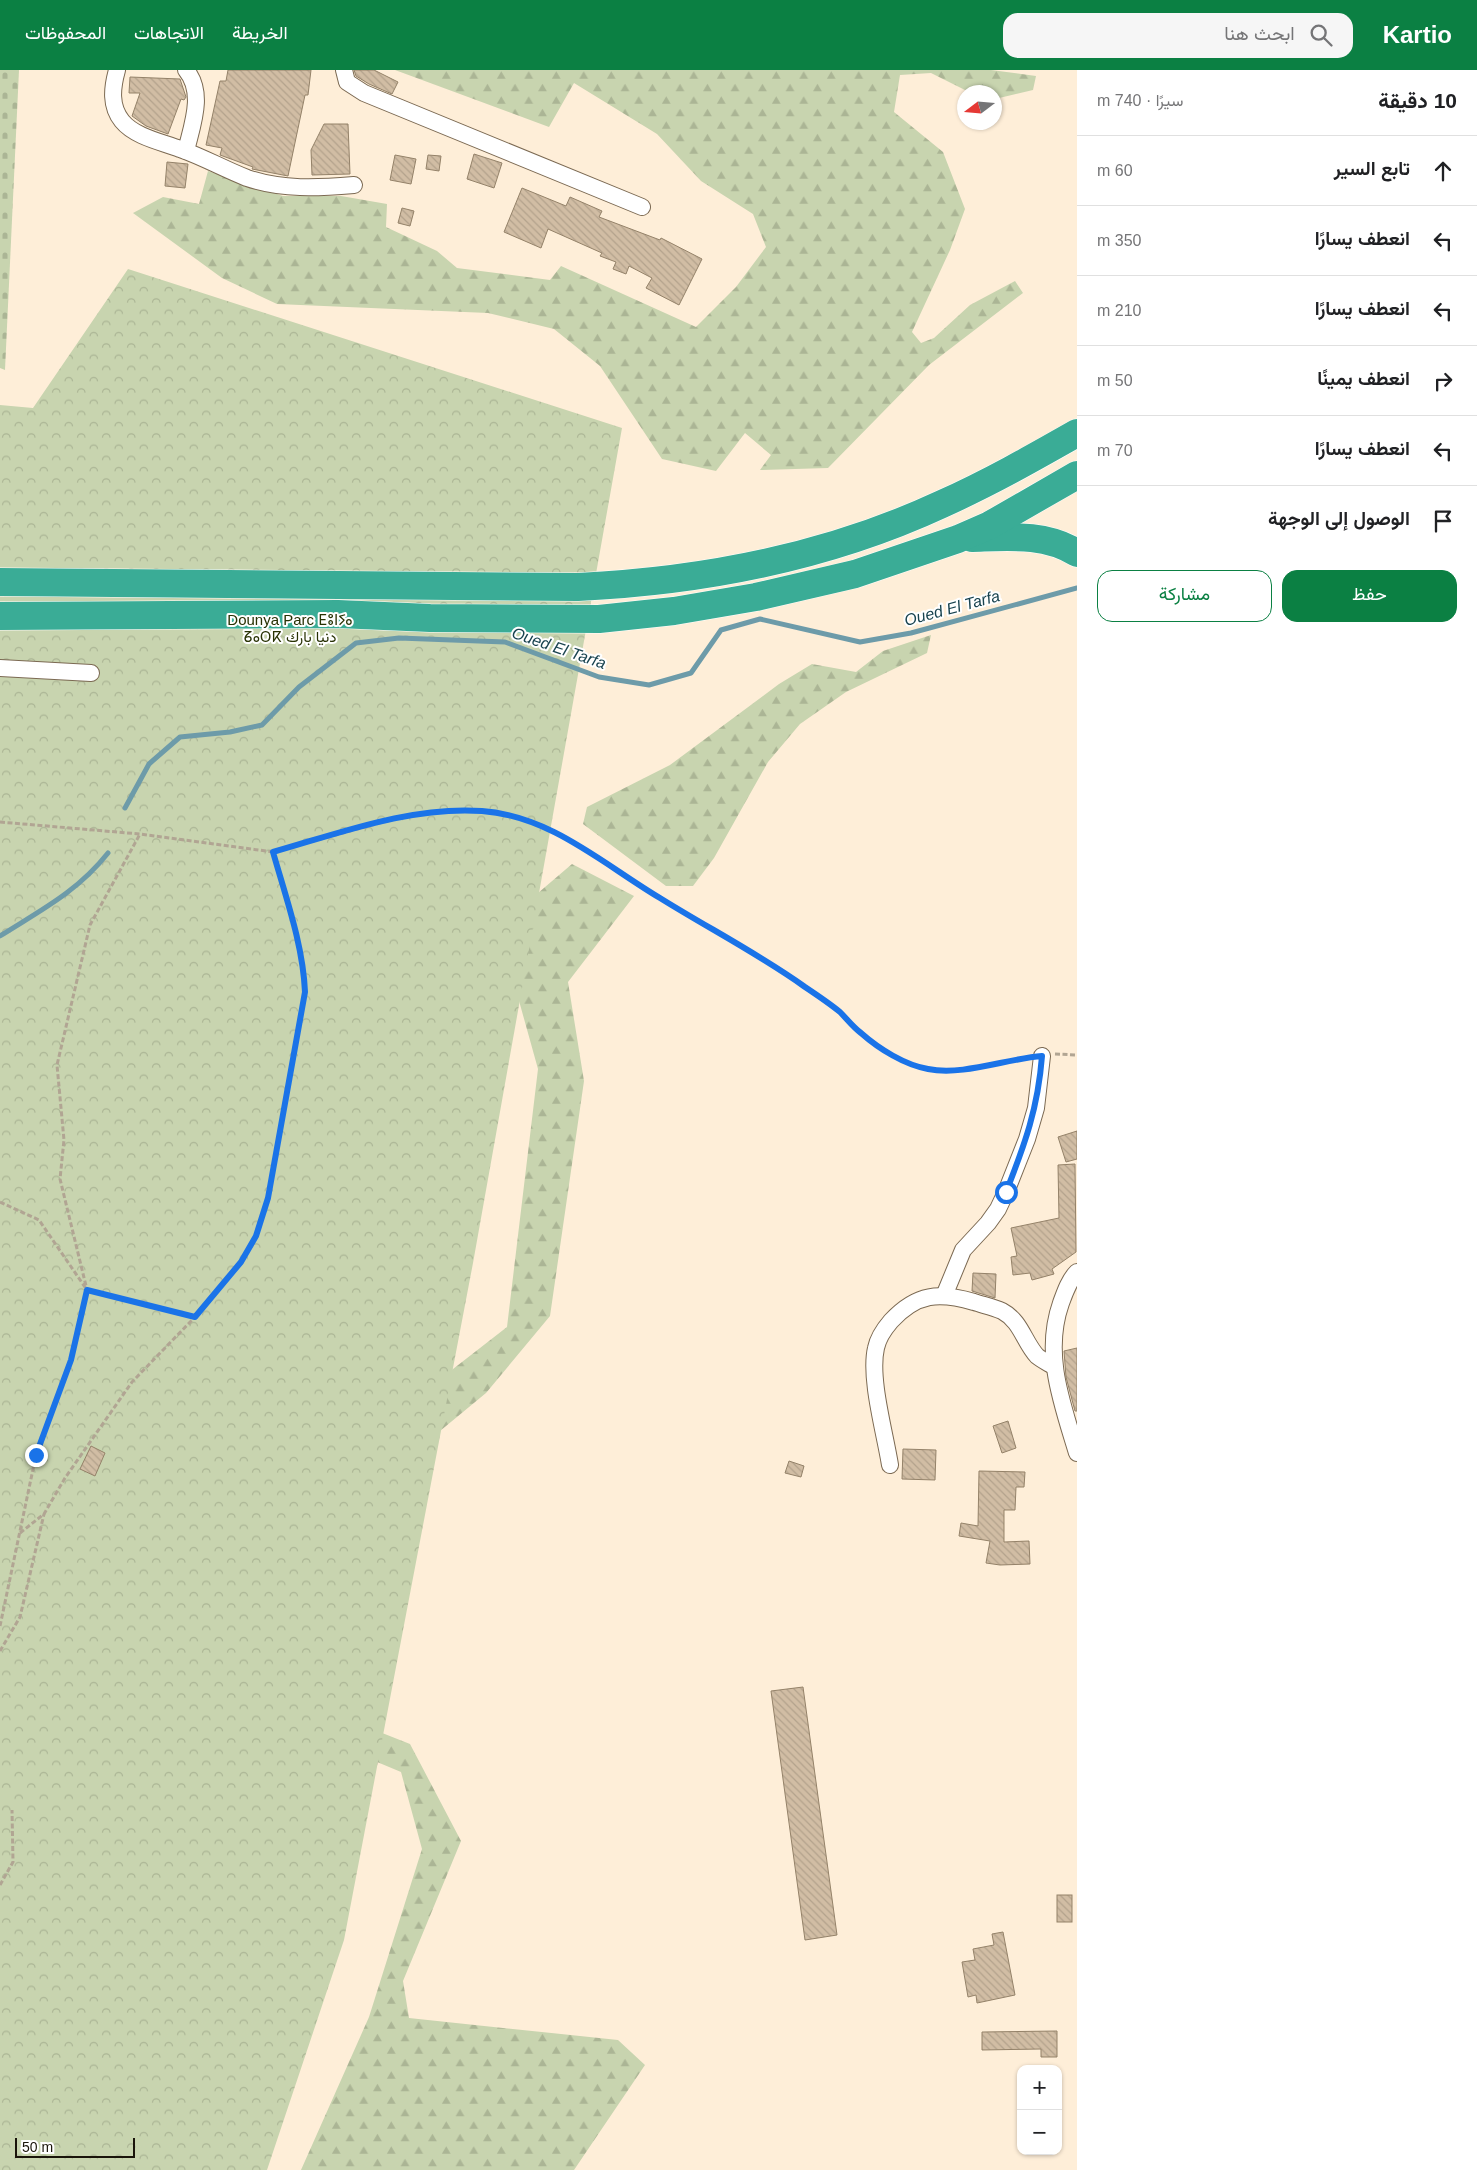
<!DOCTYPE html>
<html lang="ar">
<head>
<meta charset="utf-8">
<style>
  :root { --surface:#fff; --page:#f6f6f6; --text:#202124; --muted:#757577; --line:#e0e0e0; --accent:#0b8043 }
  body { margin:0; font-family:Helvetica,Vazirmatn,"Noto Sans Tifinagh",sans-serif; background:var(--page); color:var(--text); direction:rtl }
  .controls { position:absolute; right:15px; bottom:15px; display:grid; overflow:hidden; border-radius:10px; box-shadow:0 1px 4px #0004 }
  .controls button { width:45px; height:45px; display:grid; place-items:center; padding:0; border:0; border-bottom:1px solid var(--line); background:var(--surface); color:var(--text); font:25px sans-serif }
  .compass { position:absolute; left:957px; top:15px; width:45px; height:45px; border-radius:50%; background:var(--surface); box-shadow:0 1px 4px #0004; rotate:254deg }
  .scale { position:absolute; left:15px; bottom:12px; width:120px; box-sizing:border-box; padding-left:5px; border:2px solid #1a140a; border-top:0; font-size:14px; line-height:18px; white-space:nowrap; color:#1a140a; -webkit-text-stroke:4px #fff; paint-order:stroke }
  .stop { position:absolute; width:15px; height:15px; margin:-11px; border:4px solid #1a73e8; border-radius:50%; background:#fff }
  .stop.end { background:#1a73e8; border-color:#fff; box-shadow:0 1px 5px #0008 }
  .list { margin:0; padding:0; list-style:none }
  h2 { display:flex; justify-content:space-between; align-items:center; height:65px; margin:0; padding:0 20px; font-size:21px }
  h2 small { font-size:16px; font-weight:400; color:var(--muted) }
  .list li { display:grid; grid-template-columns:32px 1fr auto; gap:15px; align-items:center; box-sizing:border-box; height:70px; padding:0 20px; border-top:1px solid var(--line) }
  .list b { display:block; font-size:19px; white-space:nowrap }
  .list em { font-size:16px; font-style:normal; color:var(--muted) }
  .actions { display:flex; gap:10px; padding:15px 20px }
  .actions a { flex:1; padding:11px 0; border:1px solid var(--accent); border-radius:15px; text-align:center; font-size:18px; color:var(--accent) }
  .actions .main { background:var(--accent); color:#fff }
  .icon { flex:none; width:28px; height:28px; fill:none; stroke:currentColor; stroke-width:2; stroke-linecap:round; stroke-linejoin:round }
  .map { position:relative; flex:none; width:1077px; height:2100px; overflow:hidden; direction:ltr }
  header { display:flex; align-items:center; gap:30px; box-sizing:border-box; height:70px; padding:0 25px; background:var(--accent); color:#fff }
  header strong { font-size:24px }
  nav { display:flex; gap:28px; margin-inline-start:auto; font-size:18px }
  .search { width:350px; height:45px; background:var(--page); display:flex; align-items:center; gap:12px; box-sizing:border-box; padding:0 18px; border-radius:15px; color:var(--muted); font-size:19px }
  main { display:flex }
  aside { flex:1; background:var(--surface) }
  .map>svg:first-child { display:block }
</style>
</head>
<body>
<header>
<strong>Kartio</strong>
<div class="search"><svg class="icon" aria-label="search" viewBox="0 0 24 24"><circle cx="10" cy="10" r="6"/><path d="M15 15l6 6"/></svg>ابحث هنا</div>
<nav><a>الخريطة</a><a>الاتجاهات</a><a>المحفوظات</a></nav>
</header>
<main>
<aside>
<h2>10 دقيقة<small>سيرًا · 740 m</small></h2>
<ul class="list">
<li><svg class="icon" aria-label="ahead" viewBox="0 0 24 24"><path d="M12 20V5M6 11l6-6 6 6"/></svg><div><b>تابع السير</b></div><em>60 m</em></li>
<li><svg class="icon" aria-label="left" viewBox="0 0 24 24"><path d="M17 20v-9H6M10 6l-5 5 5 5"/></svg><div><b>انعطف يسارًا</b></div><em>350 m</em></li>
<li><svg class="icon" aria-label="left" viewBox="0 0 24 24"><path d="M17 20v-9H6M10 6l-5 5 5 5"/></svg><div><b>انعطف يسارًا</b></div><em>210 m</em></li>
<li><svg class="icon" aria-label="right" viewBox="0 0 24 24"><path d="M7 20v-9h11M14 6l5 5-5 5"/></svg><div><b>انعطف يمينًا</b></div><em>50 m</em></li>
<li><svg class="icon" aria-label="left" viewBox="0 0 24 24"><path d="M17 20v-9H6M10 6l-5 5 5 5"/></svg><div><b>انعطف يسارًا</b></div><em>70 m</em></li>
<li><svg class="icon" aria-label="arrive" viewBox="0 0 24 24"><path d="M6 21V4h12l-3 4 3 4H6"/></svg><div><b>الوصول إلى الوجهة</b></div></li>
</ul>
<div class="actions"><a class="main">حفظ</a><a>مشاركة</a></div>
</aside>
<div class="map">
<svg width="1077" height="2100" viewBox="0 0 1077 2100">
  <defs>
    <pattern id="forest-firs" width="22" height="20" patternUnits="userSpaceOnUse" patternTransform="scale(1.25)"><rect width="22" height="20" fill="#c8d4af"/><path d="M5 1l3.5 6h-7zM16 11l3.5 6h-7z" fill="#abb595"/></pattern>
    <pattern id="cemetery-stones" width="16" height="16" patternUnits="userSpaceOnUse" patternTransform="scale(1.25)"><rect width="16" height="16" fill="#c8d4af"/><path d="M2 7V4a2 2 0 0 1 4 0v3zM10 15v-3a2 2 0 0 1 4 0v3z" fill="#abb595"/></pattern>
    <pattern id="park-crowns" width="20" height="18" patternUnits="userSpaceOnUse" patternTransform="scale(1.25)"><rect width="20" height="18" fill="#c8d4af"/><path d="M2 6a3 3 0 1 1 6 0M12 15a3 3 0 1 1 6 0" fill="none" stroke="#abb595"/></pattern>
    <pattern id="building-back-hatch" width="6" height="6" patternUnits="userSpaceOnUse" patternTransform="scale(1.25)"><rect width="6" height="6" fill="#d1bda4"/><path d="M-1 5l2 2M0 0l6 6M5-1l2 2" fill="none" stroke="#b3a28c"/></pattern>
  </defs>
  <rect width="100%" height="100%" fill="#feeed8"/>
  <g fill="url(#forest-firs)">
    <polygon points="395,0 991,0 1036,6 1033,20 995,29 994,22 969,22 931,3 900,5 894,42 943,82 965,139 950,180 912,262 921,273 934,268 970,235 1015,211 1023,223 929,295 828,398 760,400 771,385 745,363 716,401 662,389 600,296 554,259 488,243 277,234 222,208 133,143 163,127 199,134 208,101 283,126 341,126 387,134 386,157 437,181 457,198 550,210 561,196 696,257 736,217 766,177 753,144 701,111 657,64 574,13 549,57"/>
    <polygon points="931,565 927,583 846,622 800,654 768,692 714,788 693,816 666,816 583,754 587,737 670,695 779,614 812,594 856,602 883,581"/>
    <polygon points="572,794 634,826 568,912 584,1011 550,1246 486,1323 371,1418 341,1507 322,1628 362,1655 410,1674 461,1771 403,1911 409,1948 618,1970 645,1995 574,2100 301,2100 369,1947 422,1779 401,1702 291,1656 316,1573 322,1486 358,1393 426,1320 507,1257 538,999 506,884 524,835"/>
  </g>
  <polygon fill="url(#cemetery-stones)" points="0,0 19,0 5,300 0,298"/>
  <polygon fill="url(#park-crowns)" points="128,199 622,358 473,1193 344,1870 267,2100 0,2100 0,335 33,338"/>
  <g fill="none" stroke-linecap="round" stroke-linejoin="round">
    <g stroke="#6d9ba9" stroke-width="5">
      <polyline points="125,738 149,694 180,667 230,662 262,655 299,617 356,573 399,568 505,572 599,607 649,615 691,603 721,560 760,549 860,572 911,563 1077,518"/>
      <path d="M 0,866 C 41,840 77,822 108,783"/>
    </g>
  </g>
  <g fill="url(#building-back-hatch)" stroke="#948269">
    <polygon points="228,0 311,0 308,25 305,25 288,106 252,99 253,97 220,85 222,78 206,75 220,11 226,11"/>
    <polygon points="354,0 374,0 398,12 392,24 369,14 356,6"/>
    <polygon points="130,7 180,9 186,27 184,30 181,29 168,64 146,56 132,46 140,23 129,23"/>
    <polygon points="324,54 348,54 350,104 312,105 311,80"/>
    <polygon points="474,84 502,93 494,118 467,109"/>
    <polygon points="395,85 416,89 411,114 390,110"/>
    <polygon points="428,85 441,86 439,101 426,99"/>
    <polygon points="167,92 188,94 185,118 165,116"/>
    <polygon points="522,118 566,136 570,127 602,141 599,147 660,170 661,168 702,189 679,235 646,218 652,208 629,196 626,204 613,199 616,192 600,186 602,183 548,159 541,178 504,162"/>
    <polygon points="402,138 414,141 410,156 398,153"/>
    <polygon points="1077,1061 1077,1089 1066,1092 1058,1067"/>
    <polygon points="1075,1094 1076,1182 1052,1199 1054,1204 1032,1210 1030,1203 1013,1205 1011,1187 1017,1186 1011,1158 1059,1148 1058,1095"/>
    <polygon points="973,1203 996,1204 995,1228 972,1221"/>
    <polygon points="1077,1278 1077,1341 1075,1341 1066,1307 1064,1281"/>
    <polygon points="1008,1351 1016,1378 1002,1383 993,1356"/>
    <polygon points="91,1376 105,1383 95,1406 80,1399"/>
    <polygon points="903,1379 936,1380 935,1410 902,1409"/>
    <polygon points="789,1391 804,1396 801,1407 785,1403"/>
    <polygon points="979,1401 1025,1402 1024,1417 1016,1417 1015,1440 1004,1440 1004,1472 1029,1471 1030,1494 1000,1495 986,1493 990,1471 959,1466 961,1453 978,1456"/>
    <polygon points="803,1617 837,1865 805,1870 771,1621"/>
    <rect x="1057" y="1825" width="15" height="27"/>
    <polygon points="1003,1862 1015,1925 977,1933 976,1925 968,1927 962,1892 975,1890 973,1879 994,1875 992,1864"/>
    <polygon points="1057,1961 1057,1987 1041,1987 1041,1979 982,1980 982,1962"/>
  </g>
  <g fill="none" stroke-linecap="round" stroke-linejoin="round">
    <defs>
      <g id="minor">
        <path d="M 117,0 C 112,18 110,36 122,51 C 135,67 162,72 180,79 C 203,87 224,99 247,108 C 282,120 318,118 354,115"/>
        <polyline points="344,0 347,12 364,23 642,137"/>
        <path d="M 186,81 C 192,55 205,23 186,0"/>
        <polyline points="0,598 91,603"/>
        <path d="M 1077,1202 C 1069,1210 1065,1222 1061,1233 C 1043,1284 1062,1333 1077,1383"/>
        <polyline points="944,1226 963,1180 988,1153 998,1139 1006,1122 1027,1069 1036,1038 1042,986"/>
        <path d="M 890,1395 C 885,1363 869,1308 876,1278 C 878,1268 885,1258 891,1251 C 917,1223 939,1222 974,1232 C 983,1235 993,1237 1002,1241 C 1021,1251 1024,1272 1037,1286 C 1042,1290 1048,1293 1053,1296"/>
      </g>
      <g id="motorway">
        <path d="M 972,468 C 1008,467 1045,463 1077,483"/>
        <path d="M 0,512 L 578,517 C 703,511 828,487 942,434 C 989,413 1033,388 1077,363"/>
        <polyline points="0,546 338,544 430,548 599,549 674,541 756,527 855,504 958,469 990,455 1077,405"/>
      </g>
    </defs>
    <use href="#minor" stroke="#7b6952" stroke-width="18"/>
    <use href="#motorway" stroke="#fff" stroke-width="29"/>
    <g stroke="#b1a593" stroke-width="3" stroke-dasharray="5 2.5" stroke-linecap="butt">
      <polyline points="0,752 140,764 273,782 398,748 438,742 482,741 519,748 544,756 570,770 659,828 764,889 821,929 841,943 861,964 900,990 927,999 958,1001 1027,987"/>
      <polyline points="1055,984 1077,985"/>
      <polyline points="0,1132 39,1150 87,1220 195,1247"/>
      <path d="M 20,1463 L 44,1444 L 65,1408 L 132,1312 L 195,1247 L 241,1192 L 257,1166 L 268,1128 L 305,923 C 303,875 286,828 273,782"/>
      <polyline points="0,1556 36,1385 71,1291 87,1220 60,1109 64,1070 57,995 90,855 140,764"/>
      <polyline points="0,1581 20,1547 44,1444"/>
      <polyline points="0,1815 13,1792 12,1740"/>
    </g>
    <use href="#minor" stroke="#fff" stroke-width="16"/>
    <use href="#motorway" stroke="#3aac96" stroke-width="28"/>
  </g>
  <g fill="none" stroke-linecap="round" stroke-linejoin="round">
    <path stroke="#1a73e8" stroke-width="6" d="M 36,1385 L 71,1290 L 87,1220 L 195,1247 L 241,1192 L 256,1166 L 268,1128 L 305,922 C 303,875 286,828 273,782 C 340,763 411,736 482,741 C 551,746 603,794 660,828 C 708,858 759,884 805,917 C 817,925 829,933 840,942 C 847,949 853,957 861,963 C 879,979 905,995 928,999 C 963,1006 1005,989 1042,986 C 1038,1038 1025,1074 1006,1122"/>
  </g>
  <g text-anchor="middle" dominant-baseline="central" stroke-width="4" stroke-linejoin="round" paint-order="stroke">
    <g font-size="15" fill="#283204" stroke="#fff">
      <text x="290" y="549">Dounya Parc ⴹⵓⵏⵢⴰ<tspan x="290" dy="17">ⵒⴰⵔⴽ دنيا بارك</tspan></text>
    </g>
    <g font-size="16" font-style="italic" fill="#19434f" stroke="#fff">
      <text transform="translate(952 538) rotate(-15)">Oued El Tarfa</text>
      <text transform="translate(559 578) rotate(19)">Oued El Tarfa</text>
    </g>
  </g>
</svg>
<div class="controls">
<button>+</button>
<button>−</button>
</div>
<svg class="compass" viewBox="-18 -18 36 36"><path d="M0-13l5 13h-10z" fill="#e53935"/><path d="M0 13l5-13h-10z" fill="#757577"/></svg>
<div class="scale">50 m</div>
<div class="stop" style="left:1006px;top:1122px"></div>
<div class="stop end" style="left:36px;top:1385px"></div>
</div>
</main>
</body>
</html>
